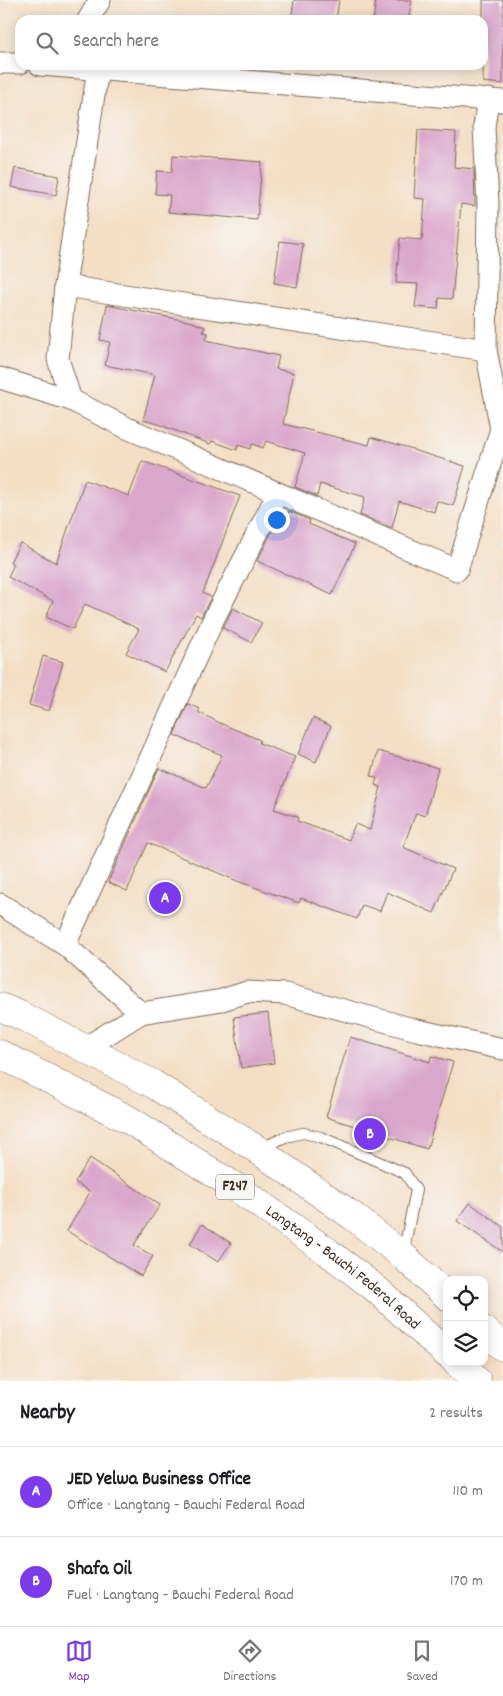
<!DOCTYPE html>
<html lang="en">
<head>
<meta charset="utf-8">
<style>
  :root { --surface:#fff; --page:#f2f2f2; --text:#202124; --muted:#757577; --line:#e0e0e0; --accent:#7c3aed }
  body { margin:0; font-family:Dekko,sans-serif; background:var(--page); color:var(--text) }
  .controls { position:absolute; right:15px; bottom:15px; display:grid; overflow:hidden; border-radius:10px; box-shadow:0 2px 12px #0003 }
  .controls button { width:45px; height:45px; display:grid; place-items:center; padding:0; border:0; border-bottom:1px solid var(--line); background:var(--surface); color:var(--text); font:25px sans-serif }
  .you { position:absolute; left:276px; top:519px; width:18px; height:18px; margin:-12px; border:4px solid #fff; border-radius:50%; background:#1a73e8; box-shadow:0 0 0 8px #1a73e833 }
  .badge { display:grid; place-items:center; width:32px; height:32px; border-radius:50%; background:var(--accent); color:#fff; font-size:16px; font-weight:700 }
  .pin { position:absolute; translate:-50% -50%; border:2px solid #fff; box-shadow:0 1px 5px #0006 }
  .list { margin:0; padding:0; list-style:none }
  h2 { display:flex; justify-content:space-between; align-items:center; height:65px; margin:0; padding:0 20px; font-size:21px }
  h2 small { font-size:16px; font-weight:400; color:var(--muted) }
  .list li { display:grid; grid-template-columns:32px 1fr auto; gap:15px; align-items:center; box-sizing:border-box; height:90px; padding:0 20px; border-top:1px solid var(--line) }
  .list b { display:block; font-size:19px; white-space:nowrap }
  .list p { margin:0; font-size:16px; white-space:nowrap; color:var(--muted) }
  .list em { font-size:16px; font-style:normal; color:var(--muted) }
  .icon { flex:none; width:28px; height:28px; fill:none; stroke:currentColor; stroke-width:2; stroke-linecap:round; stroke-linejoin:round }
  .map { position:relative; flex:none; width:503px; height:1381px; overflow:hidden }
  .search { position:absolute; background:var(--surface); box-shadow:0 2px 12px #0003; left:15px; right:15px; top:15px; height:55px; display:flex; align-items:center; gap:12px; box-sizing:border-box; padding:0 18px; border-radius:15px; color:var(--muted); font-size:19px }
  .sheet { height:245px; background:var(--surface) }
  nav { display:flex; justify-content:space-around; align-items:center; box-sizing:border-box; height:70px; border-top:1px solid var(--line); background:var(--surface); font-size:14px; color:var(--muted) }
  nav a { display:grid; justify-items:center; gap:2px }
  nav .on { color:var(--accent) }
  .map>svg:first-child { display:block }
</style>
</head>
<body>
<div class="map">
<svg width="503" height="1381" viewBox="0 0 503 1381">
  <rect width="100%" height="100%" fill="#f6f6f2"/>
  <filter id="ink" filterUnits="userSpaceOnUse"><feTurbulence type="fractalNoise" baseFrequency=".02" numOctaves="2"/><feDisplacementMap in="SourceGraphic" scale="10" xChannelSelector="R" yChannelSelector="G"/><feConvolveMatrix kernelMatrix="1 2 1 2 8 2 1 2 1" color-interpolation-filters="sRGB"/></filter>
  <filter id="wash" filterUnits="userSpaceOnUse"><feTurbulence type="fractalNoise" baseFrequency=".0096" numOctaves="4" result="noise"/><feDisplacementMap in="SourceGraphic" scale="20" xChannelSelector="R" yChannelSelector="G"/><feGaussianBlur stdDeviation="1.12" result="paint"/><feColorMatrix in="noise" values="0 0 0 0 0 0 0 0 0 0 0 0 0 0 0 0 0 1.4 0 .05"/><feComposite in="paint" operator="in"/></filter>
  <g filter="url(#wash)">
    <rect width="100%" height="100%" fill="#f4dec4"/>
    <g id="blocks">
      <g fill="#daa7cc">
        <polygon points="294,0 339,0 336,20 291,19"/>
        <polygon points="376,0 412,0 408,20 373,20"/>
        <polygon points="483,0 503,0 503,84 483,82"/>
        <polygon points="418,130 456,132 454,167 474,169 475,206 461,204 452,299 439,298 438,309 415,307 418,284 396,283 400,238 422,240 425,199 414,198"/>
        <polygon points="173,155 262,162 257,220 168,212 170,195 155,194 157,171 172,172"/>
        <polygon points="15,168 59,176 56,195 11,187"/>
        <polygon points="280,241 303,244 297,287 274,283"/>
        <polygon points="107,305 192,322 205,327 203,332 208,333 206,340 279,356 276,369 294,373 283,424 369,445 371,437 413,449 413,450 465,466 453,506 437,501 434,512 399,501 392,528 360,515 365,497 320,484 317,496 295,487 305,453 266,441 263,448 252,444 250,449 238,445 237,450 212,441 210,444 158,424 143,420 155,375 105,365 110,342 100,340"/>
        <polygon points="142,461 240,496 203,593 211,597 201,617 196,614 165,672 126,653 139,629 85,604 73,629 46,617 53,601 8,577 14,564 10,562 20,543 56,563 85,480 129,496"/>
        <polygon points="288,511 310,520 309,524 355,544 332,595 257,561 282,512 288,514"/>
        <polygon points="233,608 262,623 251,642 223,628"/>
        <polygon points="43,656 63,662 49,711 29,705"/>
        <polygon points="188,704 200,709 198,712 222,724 260,740 259,743 295,757 274,809 298,817 297,821 349,840 355,824 370,830 381,787 375,785 377,778 371,776 378,751 438,768 425,816 416,813 403,847 453,869 434,913 387,892 380,911 362,905 357,919 301,898 299,903 237,881 148,843 127,891 108,882 159,768 206,788 222,755 174,735"/>
        <polygon points="313,718 331,726 316,762 298,754"/>
        <polygon points="268,1013 274,1063 241,1068 234,1017"/>
        <polygon points="350,1037 430,1062 431,1056 453,1062 427,1149 326,1117"/>
        <polygon points="90,1158 160,1205 134,1245 153,1256 141,1276 67,1231 90,1192 75,1182"/>
        <polygon points="470,1203 503,1227 503,1252 457,1221"/>
        <polygon points="202,1224 231,1243 218,1262 190,1244"/>
      </g>
    </g>
  </g>
  <g filter="url(#ink)">
    <use href="#blocks" fill-opacity="0" stroke="#7c6958" stroke-width="1"/>
    <g fill="none" stroke-linecap="round" stroke-linejoin="round">
      <defs>
        <polyline id="lane" points="260,1149 285,1137 303,1133 321,1137 405,1173 416,1190 403,1254"/>
        <g id="street">
          <polyline points="88,20 100,0"/>
          <polyline points="0,63 20,63"/>
          <polyline points="40,65 503,101"/>
          <polyline points="98,69 65,286 58,359 71,400 127,428 457,570 501,429 486,350 488,204 484,127 488,99"/>
          <polyline points="65,286 486,350"/>
          <polyline points="0,378 71,400"/>
          <polyline points="0,904 65,945 141,1013"/>
          <polyline points="65,945 215,616 278,493"/>
          <polyline points="85,1048 141,1013 222,1000 247,992 285,994 417,1030 503,1049"/>
        </g>
        <g id="primary">
          <polyline points="0,1007 22,1016 153,1084 258,1150 354,1217 402,1255 447,1296"/>
          <path id="s1" d="M 0,1054 L 131,1121 L 234,1186 L 328,1252 L 375,1288 L 447,1354"/>
          <polyline points="484,1330 503,1347"/>
          <polyline points="456,1362 477,1381"/>
        </g>
      </defs>
      <use href="#lane" stroke="#7c6958" stroke-width="12"/>
      <use href="#street" stroke="#7c6958" stroke-width="23"/>
      <use href="#primary" stroke="#7c6958" stroke-width="29"/>
      <use href="#lane" stroke="#fff" stroke-width="10"/>
      <use href="#street" stroke="#fff" stroke-width="21"/>
      <use href="#primary" stroke="#fff" stroke-width="28"/>
    </g>
  </g>
  <g text-anchor="middle" dominant-baseline="central" stroke-width="4.5" stroke-linejoin="round" paint-order="stroke">
    <rect fill="#f6f6f2" stroke="#73675e" stroke-width="1" x="216" y="1174.5" width="38" height="25" rx="4"/>
    <g font-size="15" font-weight="bold" fill="#3b2a1e">
      <text x="235" y="1187">F247</text>
    </g>
    <g font-size="16" fill="#3b2a1e" stroke="#f6f6f2">
      <text stroke="none"><textPath href="#s1" startOffset="405">Langtang - Bauchi Federal Road</textPath></text>
    </g>
  </g>
</svg>
<div class="controls">
<button><svg class="icon" aria-label="locate" viewBox="0 0 24 24"><circle cx="12" cy="12" r="6"/><path d="M12 2v4M12 18v4M2 12h4M18 12h4"/></svg></button>
<button><svg class="icon" aria-label="layers" viewBox="0 0 24 24"><path d="M12 4l9 5-9 5-9-5zM3 14l9 5 9-5"/></svg></button>
</div>
<div class="you"></div>
<div class="pin badge" style="left:165px;top:898px">A</div>
<div class="pin badge" style="left:370px;top:1134px">B</div>
<div class="search"><svg class="icon" aria-label="search" viewBox="0 0 24 24"><circle cx="10" cy="10" r="6"/><path d="M15 15l6 6"/></svg>Search here</div>
</div>
<section class="sheet">
<h2>Nearby<small>2 results</small></h2>
<ul class="list">
<li><span class="badge">A</span><div><b>JED Yelwa Business Office</b><p>Office · Langtang - Bauchi Federal Road</p></div><em>110 m</em></li>
<li><span class="badge">B</span><div><b>Shafa Oil</b><p>Fuel · Langtang - Bauchi Federal Road</p></div><em>170 m</em></li>
</ul>
</section>
<nav>
<a class="on"><svg class="icon" aria-label="map" viewBox="0 0 24 24"><path d="M3 6l6-2 6 2 6-2v14l-6 2-6-2-6 2zM9 4v14M15 6v14"/></svg>Map</a>
<a><svg class="icon" aria-label="directions" viewBox="0 0 24 24"><path d="M12 3l9 9-9 9-9-9zM9 14v-3h6M13 9l2 2-2 2"/></svg>Directions</a>
<a><svg class="icon" aria-label="saved" viewBox="0 0 24 24"><path d="M7 4h10v16l-5-4-5 4z"/></svg>Saved</a>
</nav>
</body>
</html>
